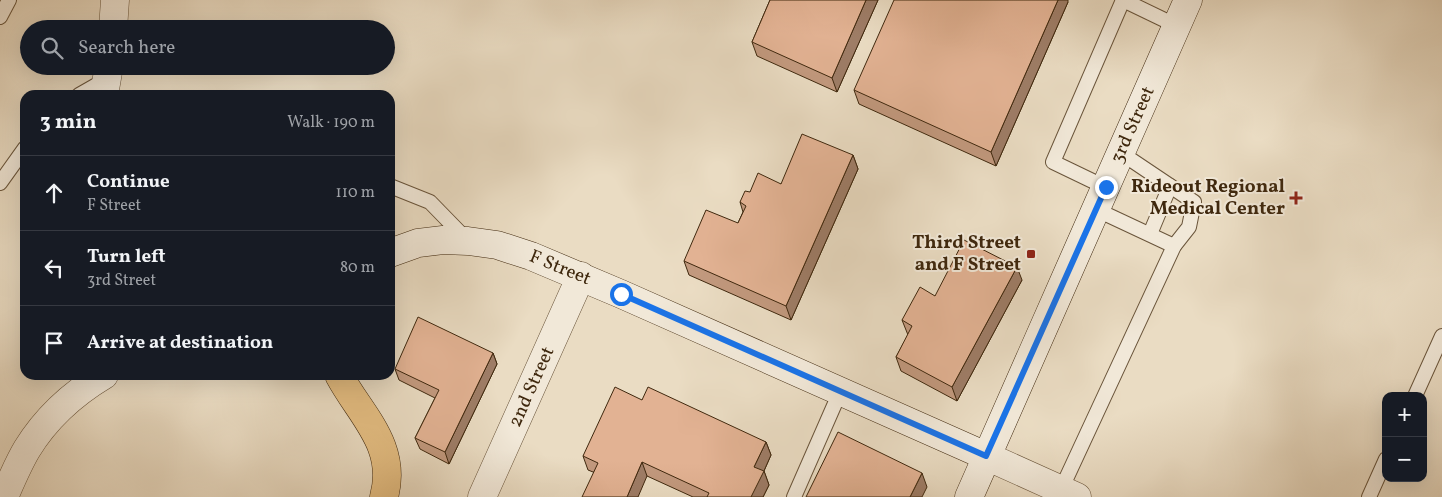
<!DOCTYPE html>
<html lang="en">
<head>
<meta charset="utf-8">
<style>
  :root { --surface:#171b24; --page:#242831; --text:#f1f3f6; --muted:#9ea1a6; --line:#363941 }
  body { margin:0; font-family:Vollkorn,serif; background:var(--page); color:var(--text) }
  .controls { position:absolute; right:15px; bottom:15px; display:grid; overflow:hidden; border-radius:10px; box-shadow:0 5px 20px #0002 }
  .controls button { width:45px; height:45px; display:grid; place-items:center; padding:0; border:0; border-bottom:1px solid var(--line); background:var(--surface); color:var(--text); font:25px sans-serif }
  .stop { position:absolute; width:15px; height:15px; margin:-11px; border:4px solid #1a73e8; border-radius:50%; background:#fff }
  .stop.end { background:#1a73e8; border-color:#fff; box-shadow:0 1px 5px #0008 }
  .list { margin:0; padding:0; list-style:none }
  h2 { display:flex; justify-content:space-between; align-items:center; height:65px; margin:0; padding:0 20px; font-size:21px }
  h2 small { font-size:16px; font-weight:400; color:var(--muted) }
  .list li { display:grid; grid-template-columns:32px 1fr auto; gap:15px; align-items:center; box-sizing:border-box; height:75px; padding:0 20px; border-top:1px solid var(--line) }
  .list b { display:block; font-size:19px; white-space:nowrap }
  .list p { margin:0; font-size:16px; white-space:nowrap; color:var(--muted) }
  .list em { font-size:16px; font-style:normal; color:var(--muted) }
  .icon { flex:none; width:28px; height:28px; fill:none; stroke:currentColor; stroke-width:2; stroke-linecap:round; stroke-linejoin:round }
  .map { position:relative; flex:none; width:1442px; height:497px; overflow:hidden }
  .search { position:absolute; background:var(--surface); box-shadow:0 5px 20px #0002; left:20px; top:20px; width:375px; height:55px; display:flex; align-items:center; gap:12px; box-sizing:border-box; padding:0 18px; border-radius:28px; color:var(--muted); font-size:19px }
  .panel { position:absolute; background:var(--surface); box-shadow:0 5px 20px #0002; left:20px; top:90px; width:375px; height:290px; border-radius:15px }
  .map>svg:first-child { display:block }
</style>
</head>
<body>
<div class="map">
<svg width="1442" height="497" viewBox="0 0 1442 497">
  <rect width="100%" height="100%" fill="#eadcc3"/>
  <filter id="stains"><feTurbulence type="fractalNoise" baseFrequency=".004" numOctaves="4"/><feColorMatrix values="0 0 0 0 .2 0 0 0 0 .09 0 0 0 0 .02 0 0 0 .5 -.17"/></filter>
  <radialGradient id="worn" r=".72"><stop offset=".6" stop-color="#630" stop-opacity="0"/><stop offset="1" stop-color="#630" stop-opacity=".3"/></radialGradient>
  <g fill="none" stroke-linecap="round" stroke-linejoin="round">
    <defs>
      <g id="lane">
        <polyline points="1123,0 1177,26"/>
        <polyline points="0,17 9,0"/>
        <polyline points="79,95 107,79"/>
        <polyline points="0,183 25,148"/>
        <polyline points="390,186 430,202 467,240"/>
        <polyline points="1105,187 1053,162 1123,0"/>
        <polyline points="1095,209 1174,246"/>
        <polyline points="1150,234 1170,186"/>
        <polyline points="1415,396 1442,336"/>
        <polyline points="1059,494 1174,246 1189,227 1194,202 1121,153"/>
        <polyline points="794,497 840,392"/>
        <polyline points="1369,497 1386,459"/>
      </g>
      <g id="street">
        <polyline points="113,29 115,0"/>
        <polyline points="104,95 109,66"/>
        <polyline points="986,456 1077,497"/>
        <path d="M 4,497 C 11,481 18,464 27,449 C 46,418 74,393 104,375"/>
        <polyline points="482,497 581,276"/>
      </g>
      <g id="secondary">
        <polyline points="390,253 418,243 443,240 468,241 497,245 531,256 621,294 986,456"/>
        <polyline points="969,497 1188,0"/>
      </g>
      <path id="highway" d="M 339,375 C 360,415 398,445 384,497"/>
    </defs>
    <use href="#lane" stroke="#6a553b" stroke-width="16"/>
    <use href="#street" stroke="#6a553b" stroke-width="29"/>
    <use href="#secondary" stroke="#3f280e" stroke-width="29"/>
    <use href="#highway" stroke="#3f280e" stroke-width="29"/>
    <use href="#lane" stroke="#f1e8d8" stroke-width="14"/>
    <use href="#street" stroke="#f1e8d8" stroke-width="28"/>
    <use href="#secondary" stroke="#f1e8d8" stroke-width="28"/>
    <use href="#highway" stroke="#e5be82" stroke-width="28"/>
  </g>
  <g fill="#c2997e" stroke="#3f280e">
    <polygon points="770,0 878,0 837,92 757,56 752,42"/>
    <polygon points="1068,2 996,166 859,104 854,90"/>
    <polygon points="853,155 858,169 791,320 689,275 684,261 738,223 743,212 740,202 750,192 781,184"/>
    <polygon points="1022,280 957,401 901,371 896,357 908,335 902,320 935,296"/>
    <polygon points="493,353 497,364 449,464 420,449 415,438 435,398 399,380 395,369"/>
    <polygon points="642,400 766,442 771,455 764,471 769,485 763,497 693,497 647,476 593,472 588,470 583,456"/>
  </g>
  <g fill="#9e7d67" stroke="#3f280e">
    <polygon points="866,0 878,0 837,92 832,78"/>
    <polygon points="1058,0 1068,0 1068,2 996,166 991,152"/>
    <polygon points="853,155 858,169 791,320 786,306"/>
    <polygon points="1017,267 1022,280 957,401 952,387"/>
    <polygon points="493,353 497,364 449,464 445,452"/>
    <polygon points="766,442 771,455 763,473 764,471 769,485 763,497 751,497 754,467"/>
    <polygon points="642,462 647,476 638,497 627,497"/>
    <polygon points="922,473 927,487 922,497 910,497"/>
  </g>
  <g fill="#e2b293" stroke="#3f280e">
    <polygon points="770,0 866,0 832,78 752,42"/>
    <polygon points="894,0 1058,0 991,152 854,90"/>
    <polygon points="802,134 853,155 786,306 684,261 706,210 738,223 746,206 740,202 745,191 750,192 758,173 781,184"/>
    <polygon points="964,240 1017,267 952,387 896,357 912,326 902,320 920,287 935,296"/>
    <polygon points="418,317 493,353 445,452 415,438 439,390 395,369"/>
    <polygon points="615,387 642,400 648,387 766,442 754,467 764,471 751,497 707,497 709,493 642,462 627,497 582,497 598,463 583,456"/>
    <polygon points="838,432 922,473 910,497 806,497"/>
  </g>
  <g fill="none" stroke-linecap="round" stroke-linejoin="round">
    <polyline stroke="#1a73e8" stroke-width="6" points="621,294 986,456 1106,187"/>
  </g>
  <g fill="#8f2418" stroke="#f1e8d8" stroke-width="2">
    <path d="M1293.5 190.5h5v5h5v5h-5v5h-5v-5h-5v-5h5z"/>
    <rect x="1026" y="249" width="10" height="10" rx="2.5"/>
  </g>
  <g text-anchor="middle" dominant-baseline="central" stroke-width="4" stroke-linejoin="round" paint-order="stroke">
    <g font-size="19" fill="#3f280e" stroke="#f1e8d8">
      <text transform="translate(1133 125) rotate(-66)">3rd Street</text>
      <text transform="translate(560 268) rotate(22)">F Street</text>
      <text transform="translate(532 387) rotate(-66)">2nd Street</text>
    </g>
    <g font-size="19" font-weight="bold" fill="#3f280e" stroke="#f1e8d8" text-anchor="end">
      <text x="1285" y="187">Rideout Regional<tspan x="1285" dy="22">Medical Center</tspan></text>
      <text x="1021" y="243">Third Street<tspan x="1021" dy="22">and F Street</tspan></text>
    </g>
  </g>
  <rect width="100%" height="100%" filter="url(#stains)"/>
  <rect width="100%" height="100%" fill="url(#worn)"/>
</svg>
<div class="controls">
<button>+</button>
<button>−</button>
</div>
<div class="stop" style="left:621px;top:294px"></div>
<div class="stop end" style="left:1106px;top:187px"></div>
<div class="search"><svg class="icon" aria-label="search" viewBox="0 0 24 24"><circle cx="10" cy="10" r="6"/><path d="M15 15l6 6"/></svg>Search here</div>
<section class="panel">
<h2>3 min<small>Walk · 190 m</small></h2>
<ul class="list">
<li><svg class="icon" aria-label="ahead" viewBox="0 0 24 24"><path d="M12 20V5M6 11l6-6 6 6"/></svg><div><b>Continue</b><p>F Street</p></div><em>110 m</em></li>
<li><svg class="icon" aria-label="left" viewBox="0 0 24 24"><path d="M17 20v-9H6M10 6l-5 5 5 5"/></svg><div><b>Turn left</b><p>3rd Street</p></div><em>80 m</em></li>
<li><svg class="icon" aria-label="arrive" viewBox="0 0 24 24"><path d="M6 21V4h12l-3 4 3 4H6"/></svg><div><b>Arrive at destination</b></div></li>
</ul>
</section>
</div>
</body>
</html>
